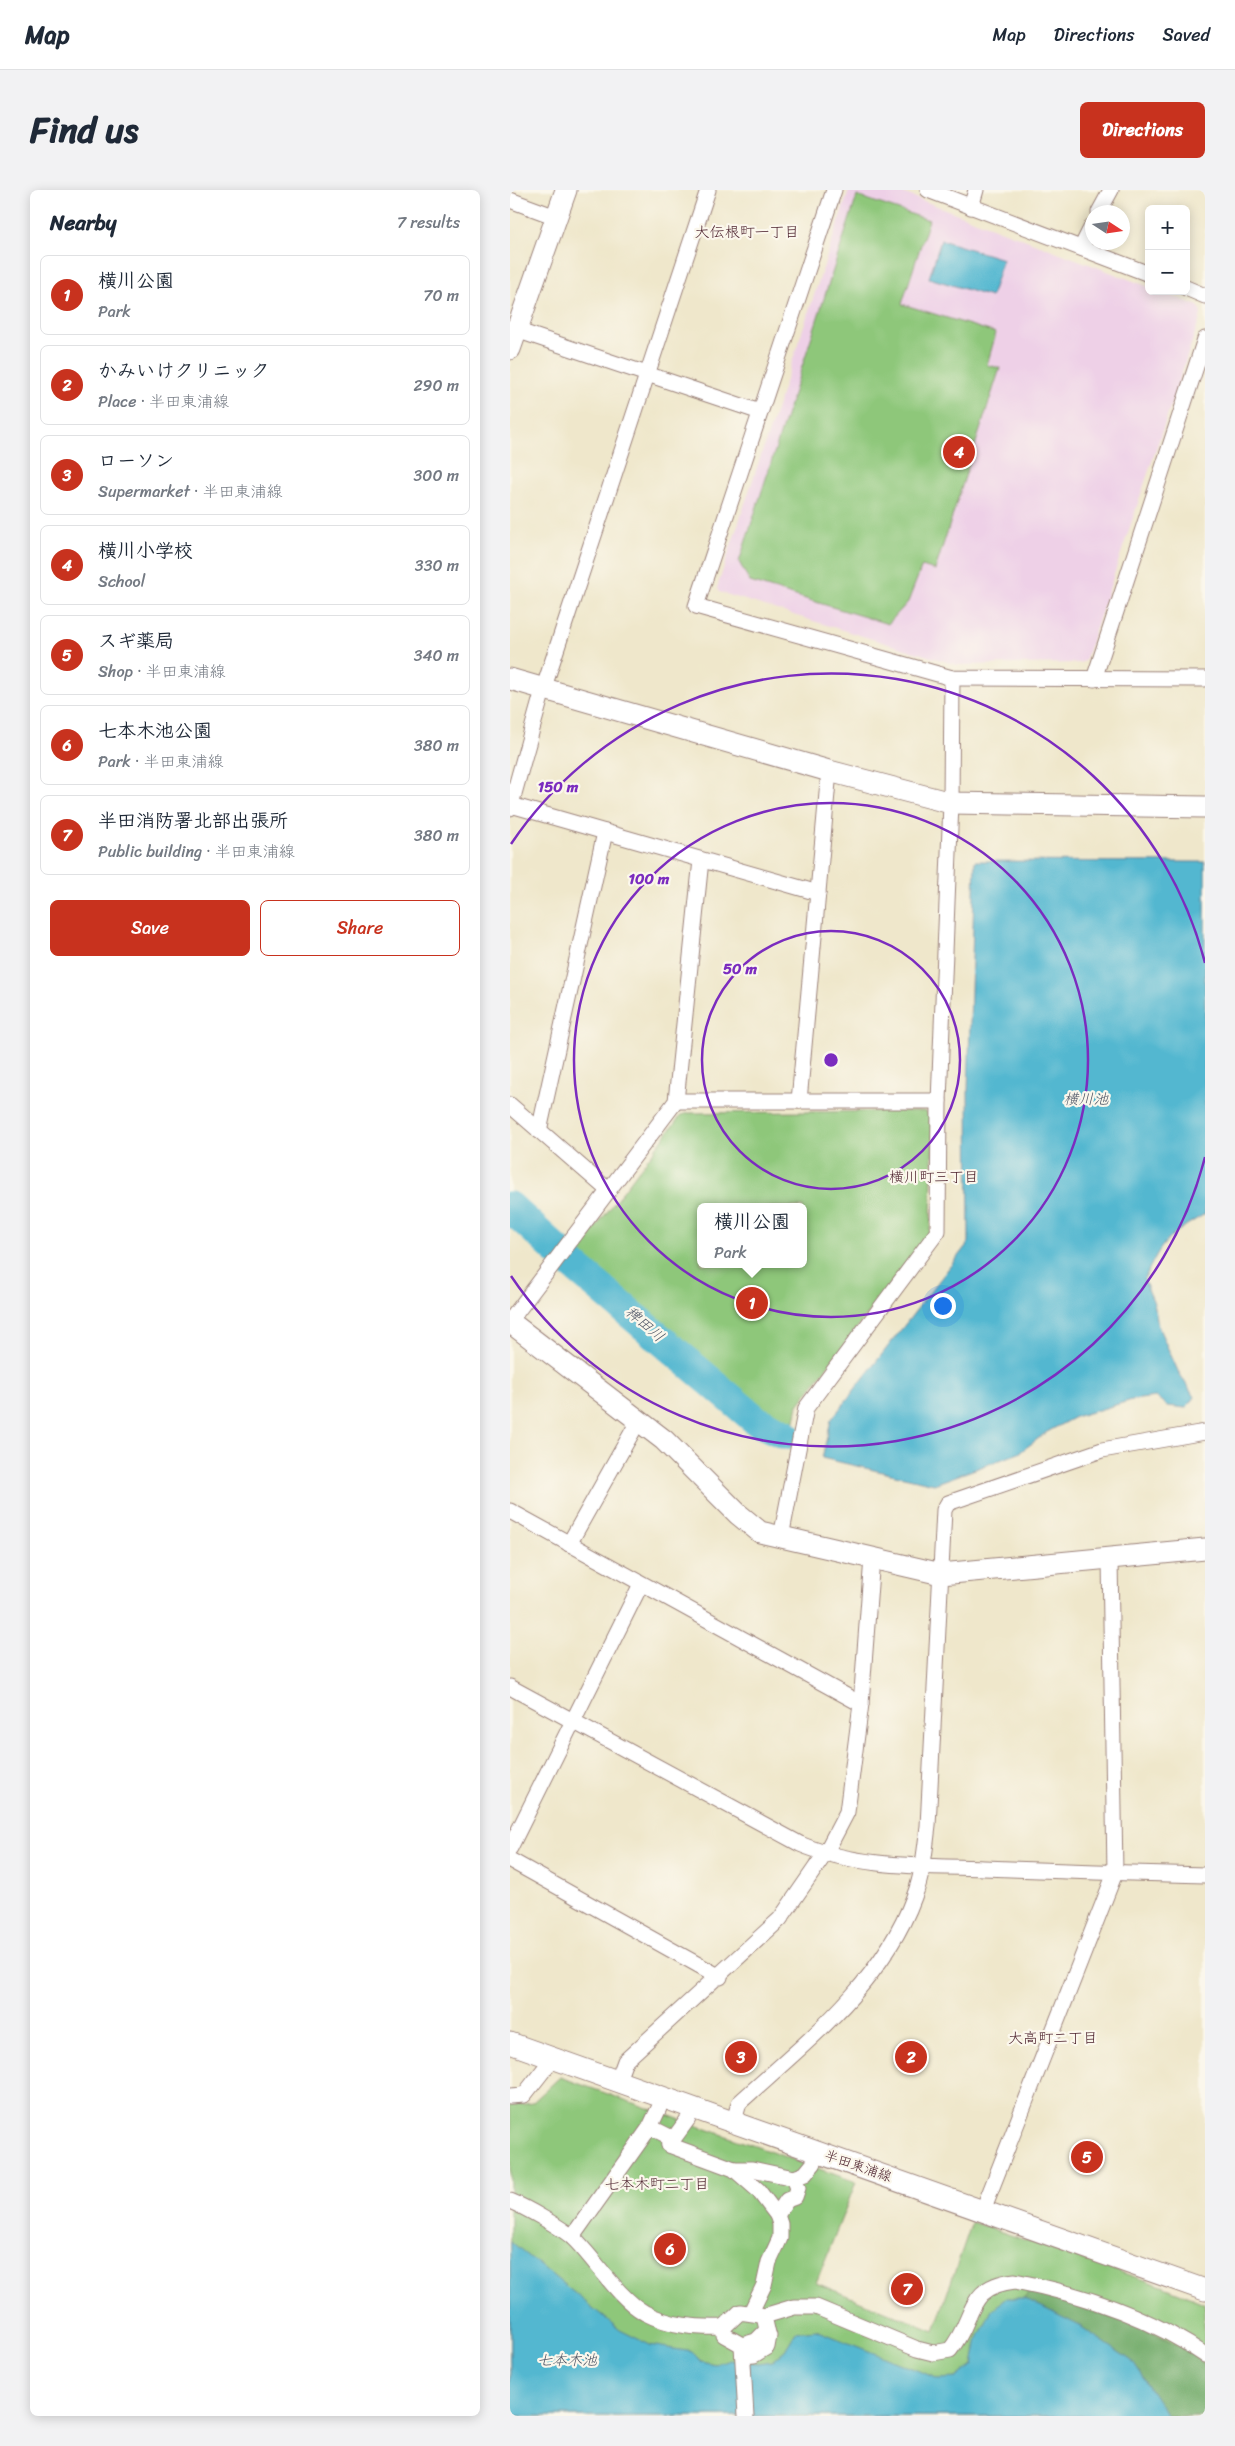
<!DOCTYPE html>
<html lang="en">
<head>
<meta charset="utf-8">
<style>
  :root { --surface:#fff; --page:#f2f2f3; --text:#1f2937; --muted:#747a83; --line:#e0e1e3; --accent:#c8321e }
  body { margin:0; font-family:Sriracha,"Klee One",sans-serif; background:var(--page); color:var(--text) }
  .controls { position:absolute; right:15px; top:15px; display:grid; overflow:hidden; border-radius:8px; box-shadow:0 2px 12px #0003 }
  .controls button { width:45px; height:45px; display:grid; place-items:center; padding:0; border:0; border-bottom:1px solid var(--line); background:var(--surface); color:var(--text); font:25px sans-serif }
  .compass { position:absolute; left:575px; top:15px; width:45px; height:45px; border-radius:50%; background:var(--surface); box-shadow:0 2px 12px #0003; rotate:102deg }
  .you { position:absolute; left:432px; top:1115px; width:18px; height:18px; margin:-12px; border:4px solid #fff; border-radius:50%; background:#1a73e8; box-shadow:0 0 0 8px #1a73e833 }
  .badge { display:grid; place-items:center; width:32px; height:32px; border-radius:50%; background:var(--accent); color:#fff; font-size:16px; font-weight:700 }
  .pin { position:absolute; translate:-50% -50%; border:2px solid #fff; box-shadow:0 1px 5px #0006 }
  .popup { position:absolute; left:187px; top:1013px; width:110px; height:65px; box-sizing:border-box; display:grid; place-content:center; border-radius:8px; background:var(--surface); filter:drop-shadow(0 1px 4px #0005); font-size:16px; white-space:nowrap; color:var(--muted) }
  .popup b { font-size:19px; color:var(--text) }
  .popup::after { content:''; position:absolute; left:50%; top:100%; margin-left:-10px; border:10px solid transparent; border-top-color:var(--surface) }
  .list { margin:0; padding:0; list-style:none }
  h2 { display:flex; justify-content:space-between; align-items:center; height:65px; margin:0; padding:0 20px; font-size:21px }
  h2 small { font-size:16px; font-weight:400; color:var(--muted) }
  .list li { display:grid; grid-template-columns:32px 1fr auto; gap:15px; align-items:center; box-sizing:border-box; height:80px; margin:0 10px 10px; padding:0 10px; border:1px solid var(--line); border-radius:8px }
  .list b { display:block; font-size:19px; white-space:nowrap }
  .list p { margin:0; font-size:16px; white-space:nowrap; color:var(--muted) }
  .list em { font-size:16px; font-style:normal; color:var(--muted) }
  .actions { display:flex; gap:10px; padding:15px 20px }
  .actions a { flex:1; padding:11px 0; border:1px solid var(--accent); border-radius:8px; text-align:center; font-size:18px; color:var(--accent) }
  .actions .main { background:var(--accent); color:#fff }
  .map { position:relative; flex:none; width:695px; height:2226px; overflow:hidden; border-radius:8px }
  header { display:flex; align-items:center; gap:30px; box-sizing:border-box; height:70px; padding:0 25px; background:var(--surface); border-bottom:1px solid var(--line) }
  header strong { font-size:24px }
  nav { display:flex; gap:28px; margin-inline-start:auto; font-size:18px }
  .intro { display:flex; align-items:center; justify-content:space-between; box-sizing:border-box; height:120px; padding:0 30px }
  h1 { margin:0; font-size:35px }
  .button { padding:12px 22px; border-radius:8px; background:var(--accent); color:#fff; font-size:18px; font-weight:700 }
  main { display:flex; gap:30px; padding:0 30px }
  aside { flex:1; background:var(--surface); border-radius:8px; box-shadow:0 2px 12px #0003 }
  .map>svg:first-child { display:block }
</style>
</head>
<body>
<header>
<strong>Map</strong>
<nav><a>Map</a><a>Directions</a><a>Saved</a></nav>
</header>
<div class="intro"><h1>Find us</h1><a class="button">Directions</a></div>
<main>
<aside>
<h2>Nearby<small>7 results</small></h2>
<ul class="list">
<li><span class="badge">1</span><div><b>横川公園</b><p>Park</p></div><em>70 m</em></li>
<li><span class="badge">2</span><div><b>かみいけクリニック</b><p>Place · 半田東浦線</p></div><em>290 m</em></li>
<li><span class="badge">3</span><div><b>ローソン</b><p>Supermarket · 半田東浦線</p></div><em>300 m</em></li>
<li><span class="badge">4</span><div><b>横川小学校</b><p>School</p></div><em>330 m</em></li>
<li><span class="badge">5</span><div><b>スギ薬局</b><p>Shop · 半田東浦線</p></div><em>340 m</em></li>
<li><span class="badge">6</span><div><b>七本木池公園</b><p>Park · 半田東浦線</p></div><em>380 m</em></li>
<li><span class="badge">7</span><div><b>半田消防署北部出張所</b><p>Public building · 半田東浦線</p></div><em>380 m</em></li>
</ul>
<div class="actions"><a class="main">Save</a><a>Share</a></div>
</aside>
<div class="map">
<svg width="695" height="2226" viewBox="0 0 695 2226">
  <rect width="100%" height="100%" fill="#fbf7ec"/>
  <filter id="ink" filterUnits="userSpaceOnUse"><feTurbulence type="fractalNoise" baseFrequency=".02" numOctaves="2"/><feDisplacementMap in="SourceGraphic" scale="10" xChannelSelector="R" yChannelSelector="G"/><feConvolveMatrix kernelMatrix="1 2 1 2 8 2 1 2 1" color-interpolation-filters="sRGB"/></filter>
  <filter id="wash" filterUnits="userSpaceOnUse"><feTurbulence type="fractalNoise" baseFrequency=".0096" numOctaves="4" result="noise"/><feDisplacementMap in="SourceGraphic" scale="20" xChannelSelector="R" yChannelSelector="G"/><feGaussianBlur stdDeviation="1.12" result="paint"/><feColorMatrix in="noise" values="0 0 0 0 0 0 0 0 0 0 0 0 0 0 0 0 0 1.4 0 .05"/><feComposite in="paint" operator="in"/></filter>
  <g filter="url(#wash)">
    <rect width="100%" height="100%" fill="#efe7cb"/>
    <polygon fill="#eed0e7" points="339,0 385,0 639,97 639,101 649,101 688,116 690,119 691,125 575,471 570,473 447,475 209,402 207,398"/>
    <g fill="#8ec77a" stroke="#6c7352" fill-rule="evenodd">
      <polygon points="347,6 419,30 392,114 486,143 477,175 490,178 425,380 412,376 398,412 378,434 240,392 229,372"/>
      <path d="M 415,921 L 423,928 L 421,1033 L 419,1044 L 288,1215 L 283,1241 L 223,1205 L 172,1158 L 63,1067 L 171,925 L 179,923 ZM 191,1017 L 293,1017 L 293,1074 L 191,1074 Z"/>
      <polygon points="50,1887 346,1992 306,2093 424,2141 462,2032 652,2096 694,2113 695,2226 0,2226 0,1916 22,1913"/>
    </g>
    <path fill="#72ac6a" stroke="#5e664a" d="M 518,2102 C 540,2106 559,2114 581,2121 C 621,2135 663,2146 695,2175 L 695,2226 L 658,2226 L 514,2108 Z"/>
    <g fill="#52b7d0" stroke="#4e6b7e">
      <polygon points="431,50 493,69 481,107 419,88"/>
      <path d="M 465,671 L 695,672 L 695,1024 C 658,1046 652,1050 634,1090 L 644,1113 L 648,1136 L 668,1181 L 684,1207 L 676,1218 L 657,1216 L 646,1207 L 622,1210 L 565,1227 L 537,1242 L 509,1263 L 424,1294 L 312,1268 L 321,1230 L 459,1052 L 458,900 Z"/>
      <polygon points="0,2051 110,2140 140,2155 182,2162 191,2171 205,2174 218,2170 247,2173 262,2171 275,2160 286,2142 306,2140 429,2189 446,2188 463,2175 468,2148 482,2120 496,2108 514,2108 570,2136 622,2171 658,2226 0,2226"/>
    </g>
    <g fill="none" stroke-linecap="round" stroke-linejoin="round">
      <polyline stroke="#52b7d0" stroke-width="31" points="0,1017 64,1076 247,1231 275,1244"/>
    </g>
  </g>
  <g filter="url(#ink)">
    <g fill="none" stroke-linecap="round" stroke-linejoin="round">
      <defs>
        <g id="street">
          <polyline points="324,0 186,416 442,488 695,489"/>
          <polyline points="418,0 639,84"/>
          <polyline points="0,10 46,27"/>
          <polyline points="461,17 466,0"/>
          <polyline points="589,22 601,0"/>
          <polyline points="571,58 582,36"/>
          <polyline points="676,98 695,106"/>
          <polyline points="0,138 250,222"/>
          <polyline points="584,489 695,149"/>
          <polyline points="1,615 308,703"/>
          <polyline points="0,618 33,500 198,0"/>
          <polyline points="166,911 429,911"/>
          <polyline points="289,911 319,581"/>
          <polyline points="0,915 99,1001"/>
          <polyline points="29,941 95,642"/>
          <polyline points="0,1131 166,911 191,670"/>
          <polyline points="0,1321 351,1514"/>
          <polyline points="271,1347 296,1218 428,1041 429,911 441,613 442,488"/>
          <polyline points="59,1354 129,1230"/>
          <path d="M 0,1497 L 290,1654 C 347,1678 413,1676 474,1678 C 548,1681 621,1683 695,1685"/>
          <polyline points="0,1658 131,1394"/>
          <polyline points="0,1670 210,1787"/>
          <polyline points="108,1890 115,1871 270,1729 315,1664 337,1622 351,1514 362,1368"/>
          <polyline points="0,1906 14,1905 43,1868"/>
          <path d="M 224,1931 L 229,1913 C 295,1853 372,1794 404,1707 C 413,1684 415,1660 418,1636 L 434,1320 L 438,1313 L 592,1260 L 695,1242"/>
          <polyline points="140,1937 149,1918"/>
          <polyline points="159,1955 178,1929"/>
          <polyline points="224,1979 242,1979 284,1988 288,1998 285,2007 277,2010 267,2025"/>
          <polyline points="284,1988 295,1984 304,1973"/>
          <path d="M 0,2011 C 15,2017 52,2038 63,2048 C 86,2070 107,2107 135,2123 C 160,2136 186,2138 214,2137 L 214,2145 L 232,2155 L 246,2151 L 257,2140 L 254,2126 L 284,2117 L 306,2117 L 407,2159 L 423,2163 L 440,2160 C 466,2129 455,2096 505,2091 C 571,2104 640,2127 695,2165"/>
          <polyline points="473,2020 605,1683 600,1369"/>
          <polyline points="62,2047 140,1937 158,1946 159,1955 224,1979 248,2000 267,2025 270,2034 270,2048 259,2072 254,2095 241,2122"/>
          <polyline points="214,2137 230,2122 250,2125"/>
          <polyline points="232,2155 236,2226"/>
          <polyline points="233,2166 244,2165 257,2157 259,2146 257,2140"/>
        </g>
        <g id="secondary">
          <polyline points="0,159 56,0"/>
          <polyline points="0,489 319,581 441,613 695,617"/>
          <polyline points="0,1132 154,1250 228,1324 250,1342 431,1384 695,1359"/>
          <polyline points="0,1853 695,2100"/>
        </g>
      </defs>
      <use href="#street" stroke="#9c837b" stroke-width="17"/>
      <use href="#secondary" stroke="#9c837b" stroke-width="23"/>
      <use href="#street" stroke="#fff" stroke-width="15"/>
      <use href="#secondary" stroke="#fff" stroke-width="21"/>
    </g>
  </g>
  <g fill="none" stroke="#7b2cbf" stroke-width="2.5">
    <circle cx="321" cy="870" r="129"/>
    <circle cx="321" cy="870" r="257"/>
    <path d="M695 967A386 386 0 0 1 1 1086M1 654A386 386 0 0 1 695 773"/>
  </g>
  <g text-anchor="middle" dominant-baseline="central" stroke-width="4.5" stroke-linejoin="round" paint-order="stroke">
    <g font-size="14" fill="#4a1f2b" stroke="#fbf7ec">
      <text transform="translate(348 1976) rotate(19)">半田東浦線</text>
    </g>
    <g font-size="15" fill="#4a1f2b" stroke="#fbf7ec">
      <text x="237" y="42">大伝根町一丁目</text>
      <text x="424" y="987">横川町三丁目</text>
      <text x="543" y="1848">大高町二丁目</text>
      <text x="147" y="1994">七本木町二丁目</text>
    </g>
    <g font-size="15" font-style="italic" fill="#4d5465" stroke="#fbf7ec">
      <text x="576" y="909">横川池</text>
      <text transform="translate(135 1134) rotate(41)">稗田川</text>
      <text x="57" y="2170">七本木池</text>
    </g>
  </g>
  <circle cx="321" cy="870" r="8" fill="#7b2cbf" stroke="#fbf7ec" stroke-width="2.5"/>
  <g font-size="15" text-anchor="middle" font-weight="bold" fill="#7b2cbf" stroke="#fbf7ec" stroke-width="4.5" stroke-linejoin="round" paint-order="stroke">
    <text x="48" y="602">150 m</text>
    <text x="139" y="694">100 m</text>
    <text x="230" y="784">50 m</text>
  </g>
</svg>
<div class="controls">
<button>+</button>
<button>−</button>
</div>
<svg class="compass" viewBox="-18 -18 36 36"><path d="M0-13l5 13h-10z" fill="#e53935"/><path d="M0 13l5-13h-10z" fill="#747a83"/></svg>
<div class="you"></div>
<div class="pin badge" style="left:242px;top:1113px">1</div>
<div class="popup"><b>横川公園</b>Park</div>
<div class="pin badge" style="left:401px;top:1867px">2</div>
<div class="pin badge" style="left:231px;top:1867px">3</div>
<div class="pin badge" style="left:449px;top:262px">4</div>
<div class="pin badge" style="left:577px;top:1967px">5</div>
<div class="pin badge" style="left:160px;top:2059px">6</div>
<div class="pin badge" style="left:397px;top:2099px">7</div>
</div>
</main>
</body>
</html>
